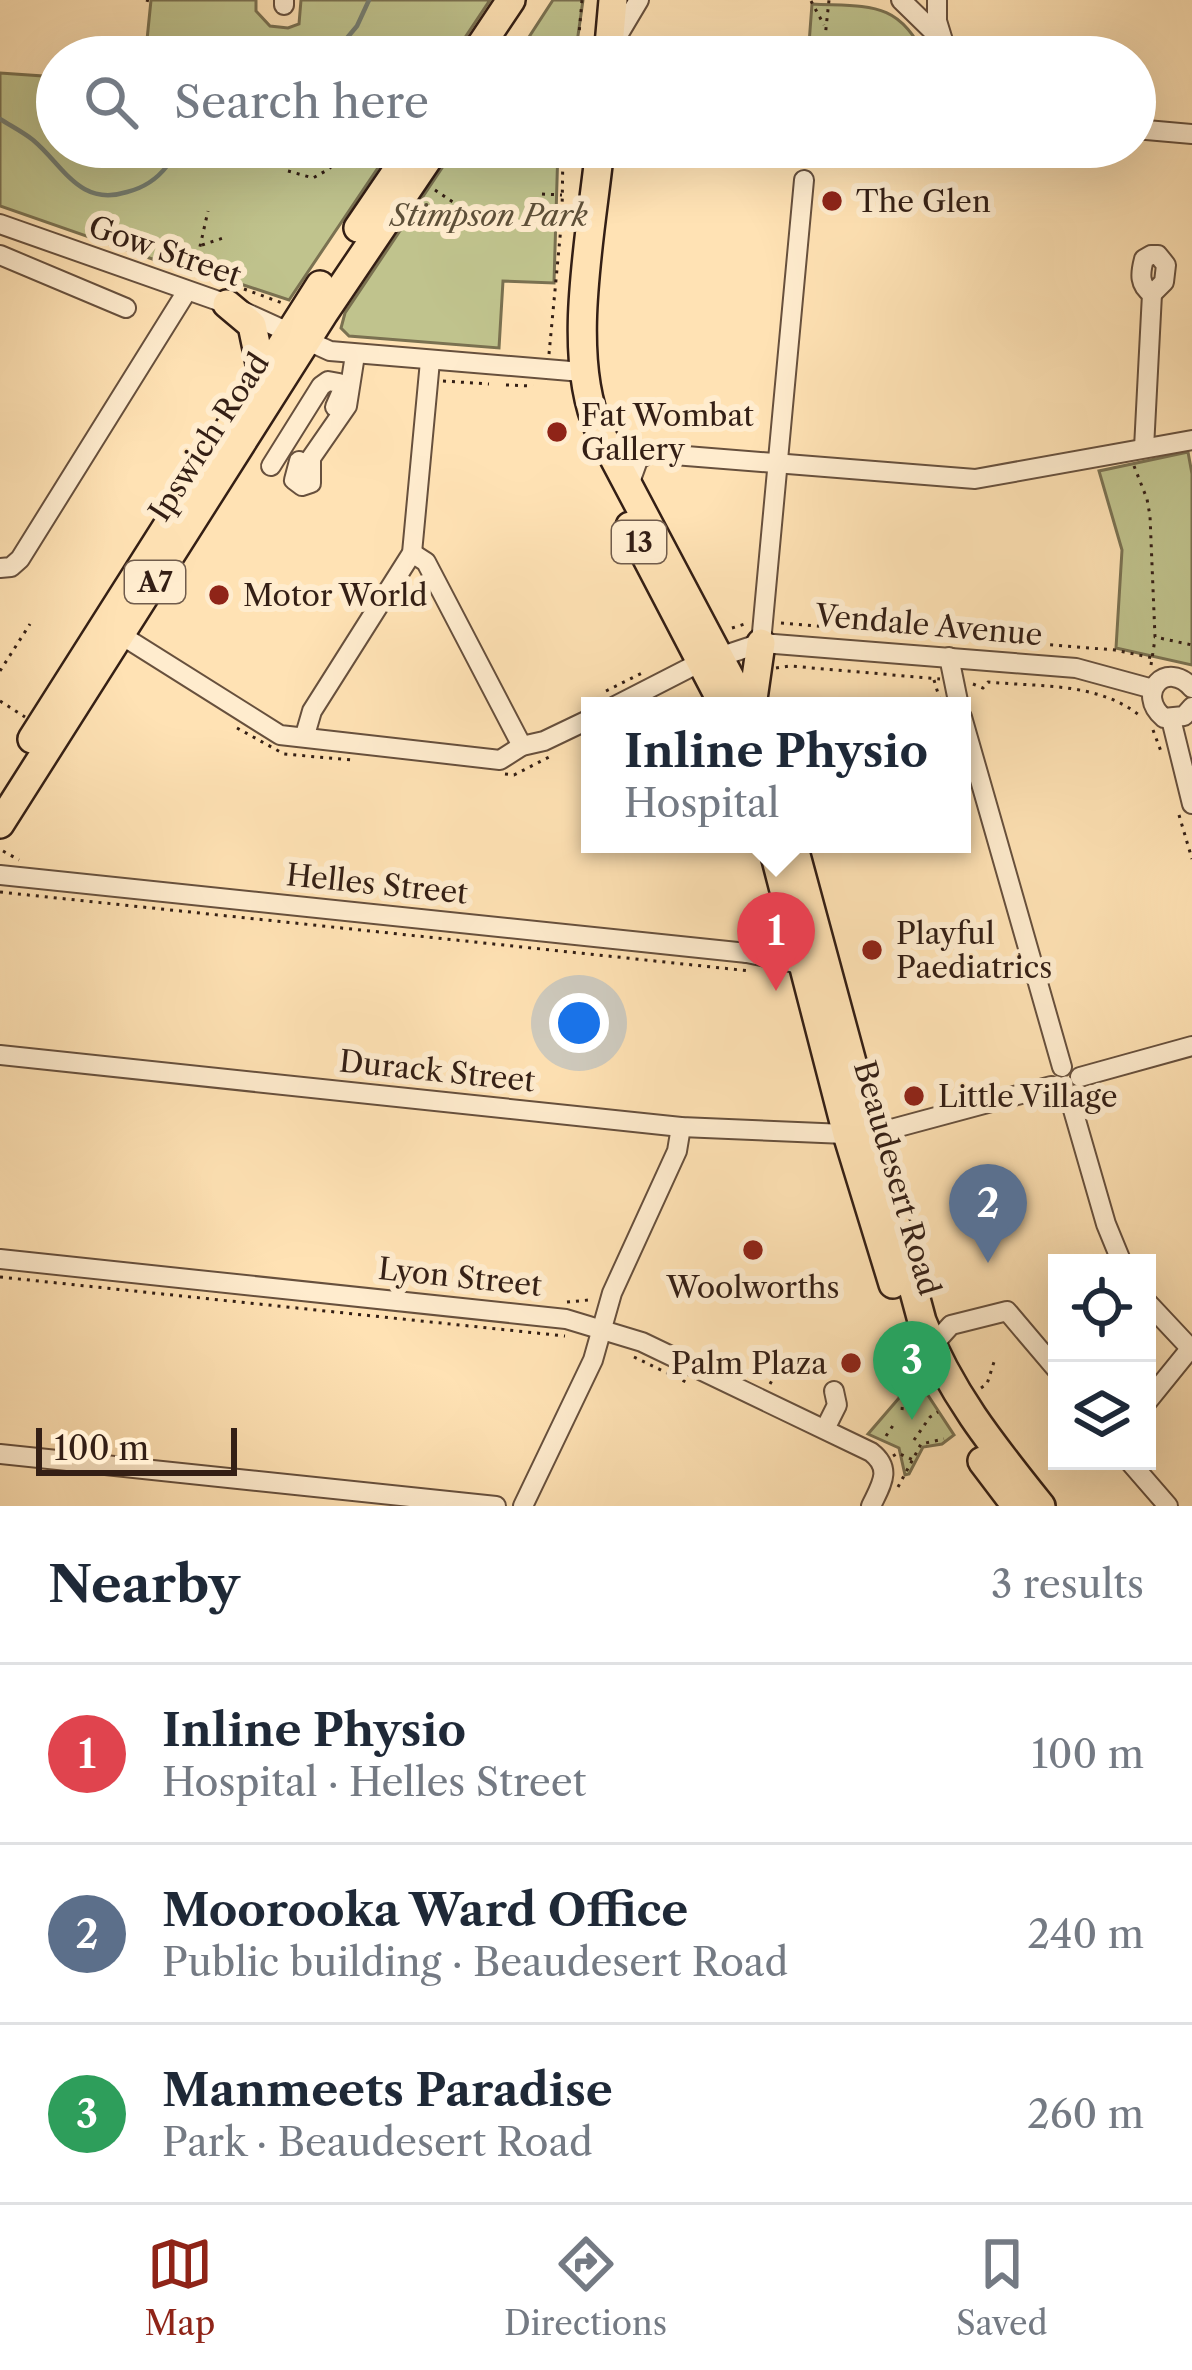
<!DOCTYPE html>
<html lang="en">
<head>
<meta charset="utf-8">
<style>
  :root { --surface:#fff; --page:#f2f2f3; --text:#1f2937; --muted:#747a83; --line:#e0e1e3; --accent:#8f2418 }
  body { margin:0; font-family:"Libre Caslon Text",serif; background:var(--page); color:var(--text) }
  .controls { position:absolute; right:36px; bottom:36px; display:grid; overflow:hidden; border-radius:0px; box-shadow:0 12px 48px #0002 }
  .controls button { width:108px; height:108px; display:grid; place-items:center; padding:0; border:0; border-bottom:3px solid var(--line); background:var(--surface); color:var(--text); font:60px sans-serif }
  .scale { position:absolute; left:36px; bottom:30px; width:201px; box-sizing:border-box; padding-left:12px; border:6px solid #341f15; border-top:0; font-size:33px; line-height:42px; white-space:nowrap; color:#341f15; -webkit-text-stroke:9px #ffecce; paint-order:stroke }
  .you { position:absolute; left:579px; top:1023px; width:42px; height:42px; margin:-30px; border:9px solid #fff; border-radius:50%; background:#1a73e8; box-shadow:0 0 0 18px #1a73e833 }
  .badge { display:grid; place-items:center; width:78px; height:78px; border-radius:50%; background:var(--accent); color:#fff; font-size:39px; font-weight:700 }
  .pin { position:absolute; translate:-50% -99px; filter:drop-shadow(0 3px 6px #0008) }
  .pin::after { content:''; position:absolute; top:63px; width:42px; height:36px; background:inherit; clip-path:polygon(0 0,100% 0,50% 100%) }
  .popup { position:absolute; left:581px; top:697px; width:390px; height:156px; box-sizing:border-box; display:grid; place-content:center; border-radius:0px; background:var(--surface); filter:drop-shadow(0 3px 9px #0005); font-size:39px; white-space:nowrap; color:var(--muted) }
  .popup b { font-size:45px; color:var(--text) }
  .popup::after { content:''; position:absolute; left:50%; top:100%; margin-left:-24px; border:24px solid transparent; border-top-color:var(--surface) }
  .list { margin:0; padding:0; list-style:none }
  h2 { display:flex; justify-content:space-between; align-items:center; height:156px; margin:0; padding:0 48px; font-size:51px }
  h2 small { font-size:39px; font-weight:400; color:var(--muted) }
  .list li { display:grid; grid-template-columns:78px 1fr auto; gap:36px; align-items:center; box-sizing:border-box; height:180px; padding:0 48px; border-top:3px solid var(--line) }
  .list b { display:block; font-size:45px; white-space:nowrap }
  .list p { margin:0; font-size:39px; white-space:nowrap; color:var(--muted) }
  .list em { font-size:39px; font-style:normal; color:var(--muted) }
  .icon { flex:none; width:66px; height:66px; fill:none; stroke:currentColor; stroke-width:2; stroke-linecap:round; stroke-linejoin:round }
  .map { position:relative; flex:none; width:1192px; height:1506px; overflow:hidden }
  .search { position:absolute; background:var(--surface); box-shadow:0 12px 48px #0002; left:36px; right:36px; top:36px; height:132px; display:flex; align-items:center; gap:30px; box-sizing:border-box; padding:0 42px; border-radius:66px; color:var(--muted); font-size:45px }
  .sheet { height:696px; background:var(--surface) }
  nav { display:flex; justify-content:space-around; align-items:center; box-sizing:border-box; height:168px; border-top:3px solid var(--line); background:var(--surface); font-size:33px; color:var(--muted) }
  nav a { display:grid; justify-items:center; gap:6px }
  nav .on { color:var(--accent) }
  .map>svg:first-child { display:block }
</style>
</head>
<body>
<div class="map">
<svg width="1192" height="1506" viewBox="0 0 1192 1506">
  <rect width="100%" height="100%" fill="#ffe2b4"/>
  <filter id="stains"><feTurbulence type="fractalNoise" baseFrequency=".00167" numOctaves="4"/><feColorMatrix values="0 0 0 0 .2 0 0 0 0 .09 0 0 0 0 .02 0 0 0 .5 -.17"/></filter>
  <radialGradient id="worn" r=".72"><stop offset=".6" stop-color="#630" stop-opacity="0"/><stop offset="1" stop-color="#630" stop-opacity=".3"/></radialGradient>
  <g fill="#c0c38d" stroke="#7a7151" stroke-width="3">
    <polygon points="151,0 256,0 256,11 270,26 288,28 299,24 301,0 490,0 452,57 129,57 146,50"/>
    <polygon points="553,0 583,0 575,57 516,57"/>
    <path d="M 812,4 C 868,7 899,0 925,57 L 808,57 Z"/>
    <polygon points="0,73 57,77 57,147 392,147 289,300 168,260 158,261 0,206"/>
    <polygon points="456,147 558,147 554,283 503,281 499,348 349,336 341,328 345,313"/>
    <polygon points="1188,452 1192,474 1192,665 1116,648 1122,550 1099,471"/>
    <polygon points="916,1377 954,1435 942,1444 923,1447 909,1474 905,1475 899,1448 868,1434 899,1398 901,1387"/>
  </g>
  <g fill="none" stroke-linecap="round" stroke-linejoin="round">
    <g stroke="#757e72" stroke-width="4.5">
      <polyline points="331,57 357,26 369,0"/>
      <path d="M 0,119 C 11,126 23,132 33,140 C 64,166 79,207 127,192 C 143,188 157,179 167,166 L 165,147"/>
    </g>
    <defs>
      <g id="minor">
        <polyline points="284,0 284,5"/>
        <polyline points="901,0 941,39"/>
        <polyline points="937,0 937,21 948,57"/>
        <polyline points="611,47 639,0"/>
        <polyline points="1135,129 1192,134"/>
        <polyline points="0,224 227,304 330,351 582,372"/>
        <polyline points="0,255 126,308"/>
        <path d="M 1151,255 L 1158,255 L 1166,265 L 1164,282 L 1152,294 C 1139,285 1140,274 1144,259 Z"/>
        <polyline points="1144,448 1152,294"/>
        <polyline points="299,461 294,480 302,486 311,483 311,458 347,406 355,355"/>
        <polyline points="271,466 321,386 328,381 339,383 342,391 335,407"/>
        <polyline points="629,485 638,460 649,453 975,479 1192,440"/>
        <polyline points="412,553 426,562 522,746"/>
        <polyline points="0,568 11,567 20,559 187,291"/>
        <polyline points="121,635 280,735 500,760 522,746 544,741 590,719"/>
        <polyline points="761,643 804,180"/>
        <polyline points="949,657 959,706"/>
        <path d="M 1192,688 C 1167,659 1134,693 1164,718 L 1184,716 L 1192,707"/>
        <polyline points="615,706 695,665 761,643 1076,668 1153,689"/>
        <polyline points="962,717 1062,1067"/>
        <polyline points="1171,719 1192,804"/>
        <polyline points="305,735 312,711 412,553 430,361"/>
        <polyline points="0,875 747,953 804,965"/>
        <polyline points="747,953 775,937 790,912"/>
        <polyline points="0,1055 681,1127 869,1135 1051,1086"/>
        <polyline points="1080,1077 1192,1046"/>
        <polyline points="1069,1096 1106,1224 1122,1263"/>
        <path d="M 0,1259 L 566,1319 L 642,1342 L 871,1452 C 893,1469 881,1485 871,1506"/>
        <polyline points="1147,1302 1192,1350"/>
        <polyline points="932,1346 951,1325 1007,1311 1057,1370"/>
        <polyline points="1147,1402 1190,1349"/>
        <polyline points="825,1429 837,1405 834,1391"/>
        <polyline points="0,1454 496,1506"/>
        <polyline points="1129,1461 1168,1506"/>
        <polyline points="523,1506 593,1360 612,1293 677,1151 681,1127"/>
      </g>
      <g id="highway">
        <polyline points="473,57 511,0"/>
        <polyline points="608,57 613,0"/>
        <path d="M 600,147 C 592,230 565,354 599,430 L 745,706"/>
        <polyline points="358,228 413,147"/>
        <polyline points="227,304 252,325 262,373"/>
        <polyline points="630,526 724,706"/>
        <polyline points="752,706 761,643"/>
        <polyline points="32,739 320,285"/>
        <polyline points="0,824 324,313 436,147"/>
        <polyline points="772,844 847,1134 893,1284"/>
        <path d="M 793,844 L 922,1321 C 950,1393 993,1446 1041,1506"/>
        <polyline points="982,1461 1016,1506"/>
      </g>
    </defs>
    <use href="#minor" stroke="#67503d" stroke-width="22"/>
    <use href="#highway" stroke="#341f15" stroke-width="32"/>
    <g stroke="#341f15" stroke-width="3" stroke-dasharray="3 6" stroke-linecap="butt">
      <polyline points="146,0 150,1"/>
      <polyline points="811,1 824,25"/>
      <polyline points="577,57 582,0"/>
      <polyline points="823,57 829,0"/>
      <polyline points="809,163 813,147"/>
      <polyline points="288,171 313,178 329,169 349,147"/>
      <polyline points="435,190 478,219"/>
      <polyline points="542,194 562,195"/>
      <polyline points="470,223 480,208"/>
      <polyline points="202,245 223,238"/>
      <polyline points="164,264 229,284"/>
      <polyline points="194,273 208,211"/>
      <polyline points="244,289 285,304"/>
      <polyline points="549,354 562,216 563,147"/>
      <polyline points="443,381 489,384"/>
      <polyline points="506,385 533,386"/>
      <polyline points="1134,466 1147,499 1150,516 1155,637 1192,645"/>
      <polyline points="781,623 1115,650 1153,658"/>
      <polyline points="732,628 748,623"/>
      <polyline points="1151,665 1155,639"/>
      <polyline points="776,668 790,666 940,679"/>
      <polyline points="0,671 30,624"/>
      <polyline points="934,680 940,700"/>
      <path d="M 973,684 L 983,688 L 988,682 C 1039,687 1097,682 1139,715"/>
      <polyline points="606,691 642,673"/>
      <polyline points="0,701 25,717"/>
      <polyline points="237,728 284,754 352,760"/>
      <polyline points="1153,730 1162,754"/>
      <polyline points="505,774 514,775 551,756"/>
      <polyline points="1179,815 1192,859"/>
      <polyline points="3,851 19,860"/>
      <polyline points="0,892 750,971"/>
      <polyline points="0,1277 565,1336"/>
      <polyline points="567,1302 589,1300"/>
      <polyline points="634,1357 690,1384"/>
      <polyline points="799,1367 806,1355"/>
      <polyline points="770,1384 776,1373"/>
      <polyline points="981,1388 987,1384 994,1362"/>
      <polyline points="902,1410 905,1379"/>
      <polyline points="886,1436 896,1421"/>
      <polyline points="914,1440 930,1417 938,1412"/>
      <polyline points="893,1456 898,1453 913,1460"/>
      <polyline points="898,1487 921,1444 944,1439"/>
    </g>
    <use href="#minor" stroke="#ffecce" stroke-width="18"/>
    <use href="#highway" stroke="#ffe2b4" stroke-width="27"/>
  </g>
  <g fill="#8f2418" stroke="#ffecce" stroke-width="4.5">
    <circle cx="832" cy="201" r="12"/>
    <circle cx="557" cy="432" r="12"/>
    <circle cx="219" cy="595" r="12"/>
    <circle cx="872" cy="950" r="12"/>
    <circle cx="914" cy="1096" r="12"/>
    <circle cx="753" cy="1250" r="12"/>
    <circle cx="851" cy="1363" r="12"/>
  </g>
  <g text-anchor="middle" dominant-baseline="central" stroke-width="12" stroke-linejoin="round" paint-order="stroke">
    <g fill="#ffecce" stroke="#715c4c" stroke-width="3">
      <rect x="612" y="521" width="54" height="42" rx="9"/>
      <rect x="125" y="561" width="60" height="42" rx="9"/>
    </g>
    <g font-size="27" font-weight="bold" fill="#341f15">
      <text x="639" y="542">13</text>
      <text x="155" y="582">A7</text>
    </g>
    <g font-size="30" fill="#341f15" stroke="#ffecce" text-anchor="start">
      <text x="856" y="201">The Glen</text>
      <text x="581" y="415">Fat Wombat<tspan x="581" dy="34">Gallery</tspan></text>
      <text x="243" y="595">Motor World</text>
      <text x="896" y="933">Playful<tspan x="896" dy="34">Paediatrics</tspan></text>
      <text x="938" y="1096">Little Village</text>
      <text x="753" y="1287" text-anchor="middle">Woolworths</text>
      <text x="827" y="1363" text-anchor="end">Palm Plaza</text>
    </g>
    <g font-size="30" font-style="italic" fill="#5e5039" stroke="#ffecce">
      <text x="489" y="215">Stimpson Park</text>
    </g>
    <g font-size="30" fill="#341f15" stroke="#ffecce">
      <text transform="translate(165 251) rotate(19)">Gow Street</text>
      <text transform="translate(209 437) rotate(-57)">Ipswich Road</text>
      <text transform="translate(929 625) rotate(5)">Vendale Avenue</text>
      <text transform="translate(377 884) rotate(6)">Helles Street</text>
      <text transform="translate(437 1071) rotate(6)">Durack Street</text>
      <text transform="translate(897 1178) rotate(74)">Beaudesert Road</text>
      <text transform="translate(460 1277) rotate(6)">Lyon Street</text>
    </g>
  </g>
  <rect width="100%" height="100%" filter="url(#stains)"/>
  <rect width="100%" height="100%" fill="url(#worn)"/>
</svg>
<div class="controls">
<button><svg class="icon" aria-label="locate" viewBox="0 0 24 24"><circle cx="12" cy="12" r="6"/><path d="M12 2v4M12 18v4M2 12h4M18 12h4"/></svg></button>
<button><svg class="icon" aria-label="layers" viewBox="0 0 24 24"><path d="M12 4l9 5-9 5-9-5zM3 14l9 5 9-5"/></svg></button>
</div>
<div class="scale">100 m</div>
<div class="you"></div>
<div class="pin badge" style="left:776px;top:991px;background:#e0444e">1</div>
<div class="popup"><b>Inline Physio</b>Hospital</div>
<div class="pin badge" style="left:988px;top:1263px;background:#5c6f8a">2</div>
<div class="pin badge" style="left:912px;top:1420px;background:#2e9e5b">3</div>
<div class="search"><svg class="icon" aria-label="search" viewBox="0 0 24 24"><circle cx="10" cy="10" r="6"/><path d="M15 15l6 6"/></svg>Search here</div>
</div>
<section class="sheet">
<h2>Nearby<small>3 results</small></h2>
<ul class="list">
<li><span class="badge" style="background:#e0444e">1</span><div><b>Inline Physio</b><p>Hospital · Helles Street</p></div><em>100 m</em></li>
<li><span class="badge" style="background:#5c6f8a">2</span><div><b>Moorooka Ward Office</b><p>Public building · Beaudesert Road</p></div><em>240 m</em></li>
<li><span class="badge" style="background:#2e9e5b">3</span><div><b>Manmeets Paradise</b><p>Park · Beaudesert Road</p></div><em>260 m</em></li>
</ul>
</section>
<nav>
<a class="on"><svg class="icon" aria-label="map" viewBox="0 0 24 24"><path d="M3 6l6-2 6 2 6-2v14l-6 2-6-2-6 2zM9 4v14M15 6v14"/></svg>Map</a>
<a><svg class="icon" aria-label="directions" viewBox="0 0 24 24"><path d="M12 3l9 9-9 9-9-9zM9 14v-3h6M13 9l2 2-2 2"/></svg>Directions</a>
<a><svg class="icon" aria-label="saved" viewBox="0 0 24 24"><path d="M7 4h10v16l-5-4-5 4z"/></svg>Saved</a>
</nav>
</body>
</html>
